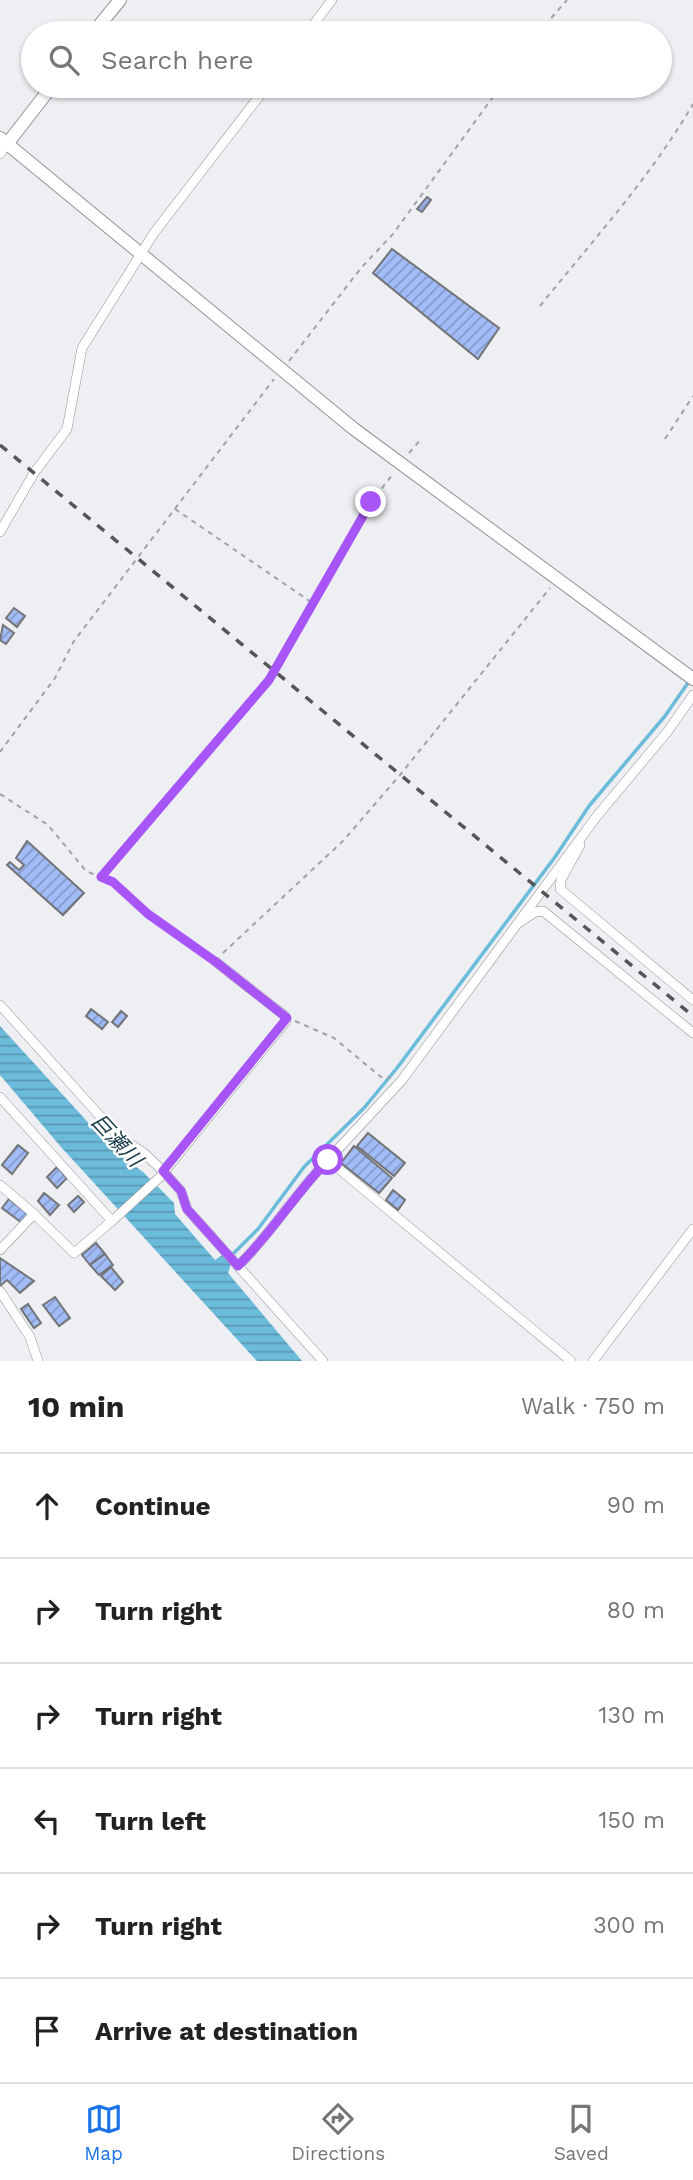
<!DOCTYPE html>
<html lang="en">
<head>
<meta charset="utf-8">
<style>
  :root { --surface:#fff; --page:#f6f6f6; --text:#222; --muted:#767676; --line:#e0e0e0; --accent:#1a73e8 }
  body { margin:0; font-family:"Work Sans","Noto Sans JP",sans-serif; background:var(--page); color:var(--text) }
  .stop { position:absolute; width:21px; height:21px; margin:-16px; border:5px solid #a855f7; border-radius:50%; background:#fff }
  .stop.end { background:#a855f7; border-color:#fff; box-shadow:0 2px 7px #0008 }
  .list { margin:0; padding:0; list-style:none }
  h2 { display:flex; justify-content:space-between; align-items:center; height:91px; margin:0; padding:0 28px; font-size:30px }
  h2 small { font-size:23px; font-weight:400; color:var(--muted) }
  .list li { display:grid; grid-template-columns:46px 1fr auto; gap:21px; align-items:center; box-sizing:border-box; height:105px; padding:0 28px; border-top:2px solid var(--line) }
  .list b { display:block; font-size:26px; white-space:nowrap }
  .list em { font-size:23px; font-style:normal; color:var(--muted) }
  .icon { flex:none; width:38px; height:38px; fill:none; stroke:currentColor; stroke-width:2; stroke-linecap:round; stroke-linejoin:round }
  .map { position:relative; flex:none; width:693px; height:1361px; overflow:hidden }
  .search { position:absolute; background:var(--surface); box-shadow:0 2px 5px #0004; left:21px; right:21px; top:21px; height:77px; display:flex; align-items:center; gap:18px; box-sizing:border-box; padding:0 24px; border-radius:38px; color:var(--muted); font-size:26px }
  .sheet { height:721px; background:var(--surface) }
  nav { display:flex; justify-content:space-around; align-items:center; box-sizing:border-box; height:98px; border-top:2px solid var(--line); background:var(--surface); font-size:19px; color:var(--muted) }
  nav a { display:grid; justify-items:center; gap:4px }
  nav .on { color:var(--accent) }
  .map>svg:first-child { display:block }
</style>
</head>
<body>
<div class="map">
<svg width="693" height="1361" viewBox="0 0 693 1361">
  <defs>
    <pattern id="water-rules" width="6" height="5" patternUnits="userSpaceOnUse" patternTransform="scale(1.75)"><rect width="6" height="5" fill="#6bbbdb"/><path d="M0 2.5h6" fill="none" stroke="#5898b2"/></pattern>
    <pattern id="building-hatch" width="6" height="6" patternUnits="userSpaceOnUse" patternTransform="scale(1.75)"><rect width="6" height="6" fill="#a2bcf8"/><path d="M-1 1l2-2M0 6l6-6M5 7l2-2" fill="none" stroke="#8499c9"/></pattern>
  </defs>
  <rect width="100%" height="100%" fill="#edeff2"/>
  <polygon fill="url(#water-rules)" points="0,1026 115,1152 143,1172 174,1203 175,1214 215,1260 222,1255 231,1264 228,1273 302,1361 257,1361 61,1147 0,1075"/>
  <g fill="none" stroke-linecap="round" stroke-linejoin="round">
    <polyline stroke="#6bbbdb" stroke-width="3.5" points="231,1256 258,1229 304,1167 364,1108 397,1068 555,857 589,806 665,716 690,680"/>
  </g>
  <g fill="url(#building-hatch)" stroke="#727477" stroke-width="2">
    <polygon points="427,197 431,200 422,212 417,209"/>
    <polygon points="392,249 499,328 478,359 373,273"/>
    <polygon points="14,608 25,616 17,627 6,618"/>
    <polygon points="3,625 14,633 6,644 0,640"/>
    <polygon points="27,841 84,893 63,915 7,865 10,862 19,870 24,865 16,858"/>
    <polygon points="91,1009 108,1022 102,1029 86,1016"/>
    <polygon points="121,1011 127,1016 118,1027 112,1022"/>
    <polygon points="368,1133 405,1163 394,1176 357,1146"/>
    <polygon points="18,1145 28,1153 12,1174 2,1165"/>
    <polygon points="354,1146 392,1178 379,1193 341,1163"/>
    <polygon points="57,1167 67,1178 57,1188 47,1177"/>
    <polygon points="393,1190 405,1200 398,1210 386,1200"/>
    <polygon points="44,1193 59,1205 50,1215 38,1201"/>
    <polygon points="78,1196 84,1202 74,1212 68,1205"/>
    <polygon points="9,1199 29,1215 22,1223 2,1208"/>
    <polygon points="96,1243 105,1254 90,1265 82,1255"/>
    <polygon points="105,1254 113,1265 99,1275 90,1265"/>
    <polygon points="0,1258 34,1281 20,1293 7,1280 0,1286"/>
    <polygon points="111,1267 123,1282 115,1290 101,1276"/>
    <polygon points="55,1297 70,1318 59,1326 43,1305"/>
    <polygon points="28,1304 41,1323 34,1328 21,1309"/>
  </g>
  <g fill="none" stroke-linecap="round" stroke-linejoin="round">
    <defs>
      <g id="street">
        <polyline points="307,33 332,0"/>
        <polyline points="0,154 7,144"/>
        <polyline points="0,532 34,473 67,429 82,348 154,233 267,86"/>
        <polyline points="580,845 561,880 560,889 693,1000"/>
        <polyline points="520,922 535,912 543,911 693,1033"/>
        <polyline points="0,1005 117,1135 145,1154 163,1171 181,1191 187,1209 323,1361"/>
        <polyline points="0,1097 112,1221 160,1177 286,1021 285,1016 216,962"/>
        <polyline points="0,1185 34,1214"/>
        <polyline points="0,1250 34,1214 74,1253 112,1221"/>
        <path d="M 238,1266 C 272,1233 295,1193 328,1160"/>
        <polyline points="0,1291 30,1337 38,1361"/>
        <polyline points="571,1361 328,1160 402,1080 597,816 668,731 693,695"/>
        <polyline points="593,1361 693,1229"/>
      </g>
      <g id="secondary">
        <polyline points="93,33 120,0"/>
        <polyline points="0,138 354,429 693,679"/>
        <polyline points="7,144 52,86"/>
      </g>
    </defs>
    <use href="#street" stroke="#919396" stroke-width="10"/>
    <use href="#secondary" stroke="#919396" stroke-width="14"/>
    <g stroke="#a1a2a5" stroke-width="2" stroke-dasharray="5 5" stroke-linecap="butt">
      <polyline points="538,33 567,0"/>
      <path d="M 540,306 C 593,240 650,178 693,104"/>
      <polyline points="289,361 361,268 393,234 501,86"/>
      <polyline points="665,439 693,396"/>
      <polyline points="409,453 422,438"/>
      <polyline points="175,509 311,602"/>
      <polyline points="0,752 55,678 74,641 274,379"/>
      <polyline points="0,794 48,825 86,871 112,882 148,913 209,957"/>
      <polyline points="102,876 269,680 371,502 393,474"/>
      <polyline points="223,953 343,841 400,775 550,588"/>
      <polyline points="295,1021 334,1038 381,1077 391,1078"/>
    </g>
    <use href="#street" stroke="#fff" stroke-width="9"/>
    <use href="#secondary" stroke="#fff" stroke-width="12"/>
    <polyline stroke="#545557" stroke-width="3.5" stroke-dasharray="9 9" stroke-linecap="butt" points="0,445 693,1016"/>
  </g>
  <g fill="none" stroke-linecap="round" stroke-linejoin="round">
    <path stroke="#a855f7" stroke-width="9" d="M 328,1160 C 295,1194 272,1233 238,1266 L 187,1209 L 181,1191 L 163,1171 L 287,1018 L 216,962 L 148,914 L 113,882 L 101,877 L 269,680 L 371,502"/>
  </g>
  <g text-anchor="middle" dominant-baseline="central" stroke-width="5" stroke-linejoin="round" paint-order="stroke">
    <g font-size="21" font-style="italic" fill="#1a3e4c" stroke="#fff">
      <text transform="translate(117 1140) rotate(47)">巨瀬川</text>
    </g>
  </g>
</svg>
<div class="stop" style="left:328px;top:1160px"></div>
<div class="stop end" style="left:371px;top:502px"></div>
<div class="search"><svg class="icon" aria-label="search" viewBox="0 0 24 24"><circle cx="10" cy="10" r="6"/><path d="M15 15l6 6"/></svg>Search here</div>
</div>
<section class="sheet">
<h2>10 min<small>Walk · 750 m</small></h2>
<ul class="list">
<li><svg class="icon" aria-label="ahead" viewBox="0 0 24 24"><path d="M12 20V5M6 11l6-6 6 6"/></svg><div><b>Continue</b></div><em>90 m</em></li>
<li><svg class="icon" aria-label="right" viewBox="0 0 24 24"><path d="M7 20v-9h11M14 6l5 5-5 5"/></svg><div><b>Turn right</b></div><em>80 m</em></li>
<li><svg class="icon" aria-label="right" viewBox="0 0 24 24"><path d="M7 20v-9h11M14 6l5 5-5 5"/></svg><div><b>Turn right</b></div><em>130 m</em></li>
<li><svg class="icon" aria-label="left" viewBox="0 0 24 24"><path d="M17 20v-9H6M10 6l-5 5 5 5"/></svg><div><b>Turn left</b></div><em>150 m</em></li>
<li><svg class="icon" aria-label="right" viewBox="0 0 24 24"><path d="M7 20v-9h11M14 6l5 5-5 5"/></svg><div><b>Turn right</b></div><em>300 m</em></li>
<li><svg class="icon" aria-label="arrive" viewBox="0 0 24 24"><path d="M6 21V4h12l-3 4 3 4H6"/></svg><div><b>Arrive at destination</b></div></li>
</ul>
</section>
<nav>
<a class="on"><svg class="icon" aria-label="map" viewBox="0 0 24 24"><path d="M3 6l6-2 6 2 6-2v14l-6 2-6-2-6 2zM9 4v14M15 6v14"/></svg>Map</a>
<a><svg class="icon" aria-label="directions" viewBox="0 0 24 24"><path d="M12 3l9 9-9 9-9-9zM9 14v-3h6M13 9l2 2-2 2"/></svg>Directions</a>
<a><svg class="icon" aria-label="saved" viewBox="0 0 24 24"><path d="M7 4h10v16l-5-4-5 4z"/></svg>Saved</a>
</nav>
</body>
</html>
